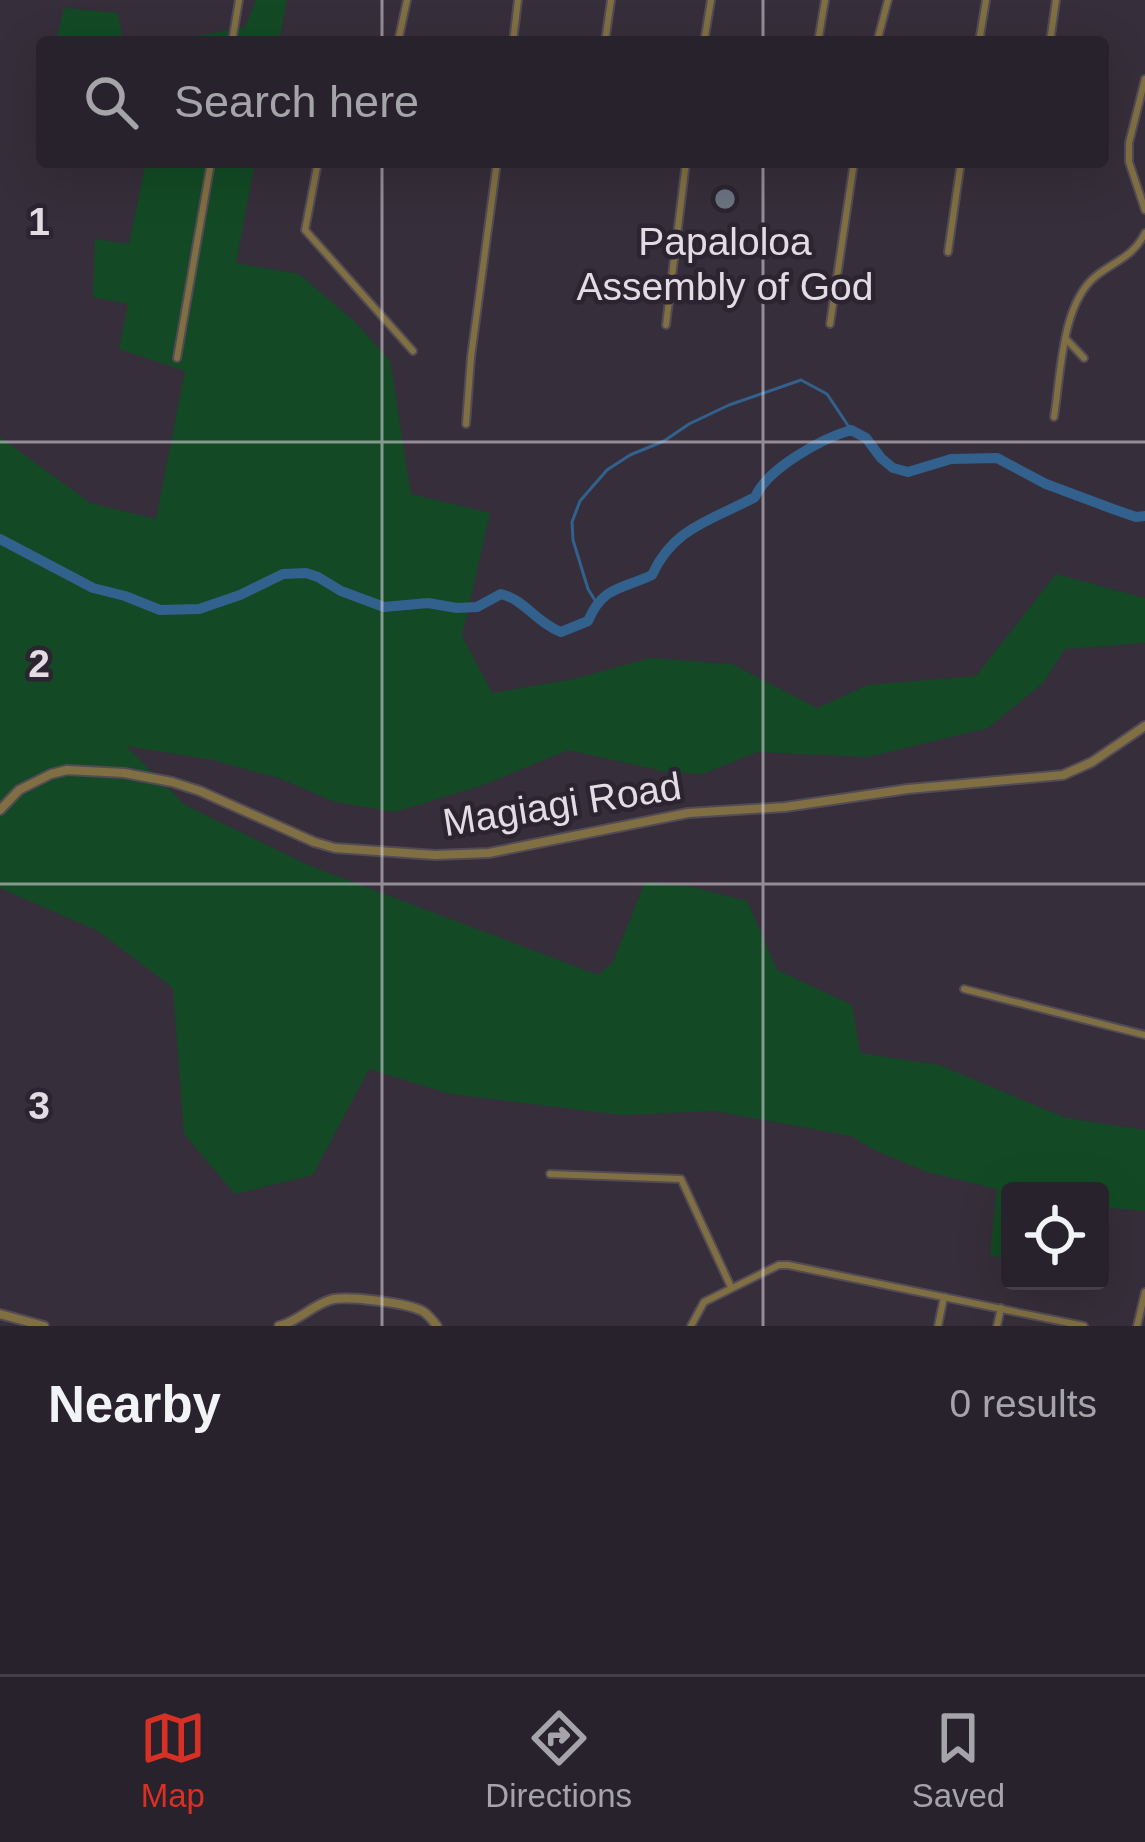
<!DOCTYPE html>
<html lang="en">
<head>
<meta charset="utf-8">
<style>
  :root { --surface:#28222c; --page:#302a34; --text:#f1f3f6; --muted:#a5a4a9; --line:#443f48; --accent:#d93025 }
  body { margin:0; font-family:Helvetica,sans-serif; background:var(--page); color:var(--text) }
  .controls { position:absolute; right:36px; bottom:36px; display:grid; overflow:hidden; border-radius:12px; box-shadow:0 12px 48px #0002 }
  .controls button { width:108px; height:108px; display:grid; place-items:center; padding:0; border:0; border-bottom:3px solid var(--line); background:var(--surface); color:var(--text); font:60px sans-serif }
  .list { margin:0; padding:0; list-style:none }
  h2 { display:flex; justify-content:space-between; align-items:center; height:156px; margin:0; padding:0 48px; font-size:51px }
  h2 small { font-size:39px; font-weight:400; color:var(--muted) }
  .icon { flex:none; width:66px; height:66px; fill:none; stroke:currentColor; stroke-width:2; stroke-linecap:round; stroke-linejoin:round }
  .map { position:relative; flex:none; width:1145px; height:1326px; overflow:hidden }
  .search { position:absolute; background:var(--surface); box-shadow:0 12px 48px #0002; left:36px; right:36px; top:36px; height:132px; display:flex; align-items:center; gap:30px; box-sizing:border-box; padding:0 42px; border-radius:12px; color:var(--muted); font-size:45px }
  .sheet { height:348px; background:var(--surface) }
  nav { display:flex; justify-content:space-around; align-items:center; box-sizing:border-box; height:168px; border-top:3px solid var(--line); background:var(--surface); font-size:33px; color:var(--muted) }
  nav a { display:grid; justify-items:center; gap:6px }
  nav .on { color:var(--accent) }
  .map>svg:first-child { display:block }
</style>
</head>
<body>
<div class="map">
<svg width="1145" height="1326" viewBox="0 0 1145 1326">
  <rect width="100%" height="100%" fill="#362e3a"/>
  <g fill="#134a25">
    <polygon points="256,0 287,0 279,42 163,42 245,27"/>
    <polygon points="64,8 118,13 123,42 56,42"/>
    <polygon points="146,162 255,162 236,263 299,274 354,321 390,361 411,494 490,513 462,636 492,693 574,679 650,658 732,664 817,708 868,685 976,676 1056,574 1145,598 1145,643 1065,649 1043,683 988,728 868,757 757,752 703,774 667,772 568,750 483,785 395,812 335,802 281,779 213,760 126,746 185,805 308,865 598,975 613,962 645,882 688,886 747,901 777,970 852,1005 860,1053 939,1065 1066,1118 1145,1130 1145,1211 1100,1207 1100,1191 1010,1191 1010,1259 990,1255 997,1189 927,1172 874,1150 851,1136 714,1111 621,1115 450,1094 369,1069 313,1175 235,1194 184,1134 173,988 98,931 0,888 0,437 90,503 156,519 185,371 119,349 128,304 93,297 95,239 129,244"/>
  </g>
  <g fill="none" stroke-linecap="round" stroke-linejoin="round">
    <polyline stroke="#32618d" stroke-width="3" points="596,602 588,589 573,540 572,522 580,501 607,470 630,455 664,441 689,424 729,405 801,380 827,394 851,430"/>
    <path stroke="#32618d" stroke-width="10" d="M 0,539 L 93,588 L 125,596 L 160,610 L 199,609 L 240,595 L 283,574 L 306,573 L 318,577 L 341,591 L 384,607 L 428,603 L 457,608 L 477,607 L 501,594 C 525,600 537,623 561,632 L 588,621 C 603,586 620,590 652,575 C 674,527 711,521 755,497 C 768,468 821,439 851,430 L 866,438 L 881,458 L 893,468 L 908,472 L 951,459 L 997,458 L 1046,484 L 1113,509 L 1136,517 L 1145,516"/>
    <defs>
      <g id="minor">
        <polyline points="232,42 239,0"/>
        <polyline points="398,42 407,0"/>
        <polyline points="513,42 518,0"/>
        <polyline points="605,42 611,0"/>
        <polyline points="704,42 711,0"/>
        <polyline points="818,42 825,0"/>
        <polyline points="877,42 888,0"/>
        <polyline points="979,42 986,0"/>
        <polyline points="1050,42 1056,0"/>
        <polyline points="1145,79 1129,143 1129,162 1145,210"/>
        <polyline points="318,162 305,230 413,351"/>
        <polyline points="948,252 961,162"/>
        <polyline points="830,324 854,162"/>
        <polyline points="666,325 686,162"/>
        <polyline points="1066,339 1084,358"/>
        <polyline points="177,358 211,162"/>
        <path d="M 1054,417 C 1061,375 1061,304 1096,276 C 1115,261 1134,256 1145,233"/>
        <polyline points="466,424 471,357 497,162"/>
        <polyline points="964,989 1145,1035"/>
        <polyline points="550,1174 681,1179 731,1287"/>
        <polyline points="691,1326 704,1302 779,1265 788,1265 1084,1326"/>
        <polyline points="938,1326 944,1297"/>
        <polyline points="997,1326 1001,1308"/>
        <polyline points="1137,1326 1145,1292"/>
      </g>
      <g id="tertiary">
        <polyline points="0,810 19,790 51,774 67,770 124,773 172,782 200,791 314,842 335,848 435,855 489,853 688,813 785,807 908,789 1063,775 1092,762 1145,726"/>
        <polyline points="0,1314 44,1326"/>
        <path d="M 279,1326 C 299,1321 311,1306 330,1300 C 345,1295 410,1303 424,1312 C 428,1315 434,1322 437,1326"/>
      </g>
    </defs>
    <use href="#minor" stroke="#524a55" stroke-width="10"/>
    <use href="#tertiary" stroke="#524a55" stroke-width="12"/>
    <use href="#minor" stroke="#806f42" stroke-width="6"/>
    <use href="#tertiary" stroke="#806f42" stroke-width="8"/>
  </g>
  <path fill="none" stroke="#e2dde5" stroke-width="3" stroke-opacity="0.55" d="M 382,0 L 382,42M 763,0 L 763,42M 382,162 L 382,1326M 763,162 L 763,1326M 0,442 L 1145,442M 0,884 L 1145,884"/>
  <circle fill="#6b7280" stroke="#2c2430" stroke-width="4.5" cx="725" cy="199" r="12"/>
  <g text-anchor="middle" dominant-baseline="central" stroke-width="9" stroke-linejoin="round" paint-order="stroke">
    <g font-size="39" fill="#e2dde5" stroke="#2c2430">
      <text x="725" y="241">Papaloloa<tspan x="725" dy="45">Assembly of God</tspan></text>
    </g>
    <g font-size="39" fill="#e2dde5" stroke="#2c2430">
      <text transform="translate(562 804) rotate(-9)">Magiagi Road</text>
    </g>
  </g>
  <g font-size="39" text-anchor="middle" font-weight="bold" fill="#e2dde5" stroke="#2c2430" stroke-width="9" stroke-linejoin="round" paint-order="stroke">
    <text x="39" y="235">1</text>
    <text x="39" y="677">2</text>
    <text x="39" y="1119">3</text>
  </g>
</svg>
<div class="controls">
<button><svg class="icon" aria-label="locate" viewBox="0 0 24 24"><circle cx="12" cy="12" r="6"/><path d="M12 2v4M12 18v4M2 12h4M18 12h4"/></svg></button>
</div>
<div class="search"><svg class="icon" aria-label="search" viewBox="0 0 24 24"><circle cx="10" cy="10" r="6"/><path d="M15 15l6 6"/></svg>Search here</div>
</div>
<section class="sheet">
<h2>Nearby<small>0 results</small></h2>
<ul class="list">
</ul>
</section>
<nav>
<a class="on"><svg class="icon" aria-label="map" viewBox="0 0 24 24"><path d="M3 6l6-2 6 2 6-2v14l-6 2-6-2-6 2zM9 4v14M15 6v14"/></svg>Map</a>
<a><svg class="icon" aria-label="directions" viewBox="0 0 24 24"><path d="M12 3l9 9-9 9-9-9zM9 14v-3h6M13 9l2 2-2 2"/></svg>Directions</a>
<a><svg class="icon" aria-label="saved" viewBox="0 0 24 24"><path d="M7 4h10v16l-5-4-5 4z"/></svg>Saved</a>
</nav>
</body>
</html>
